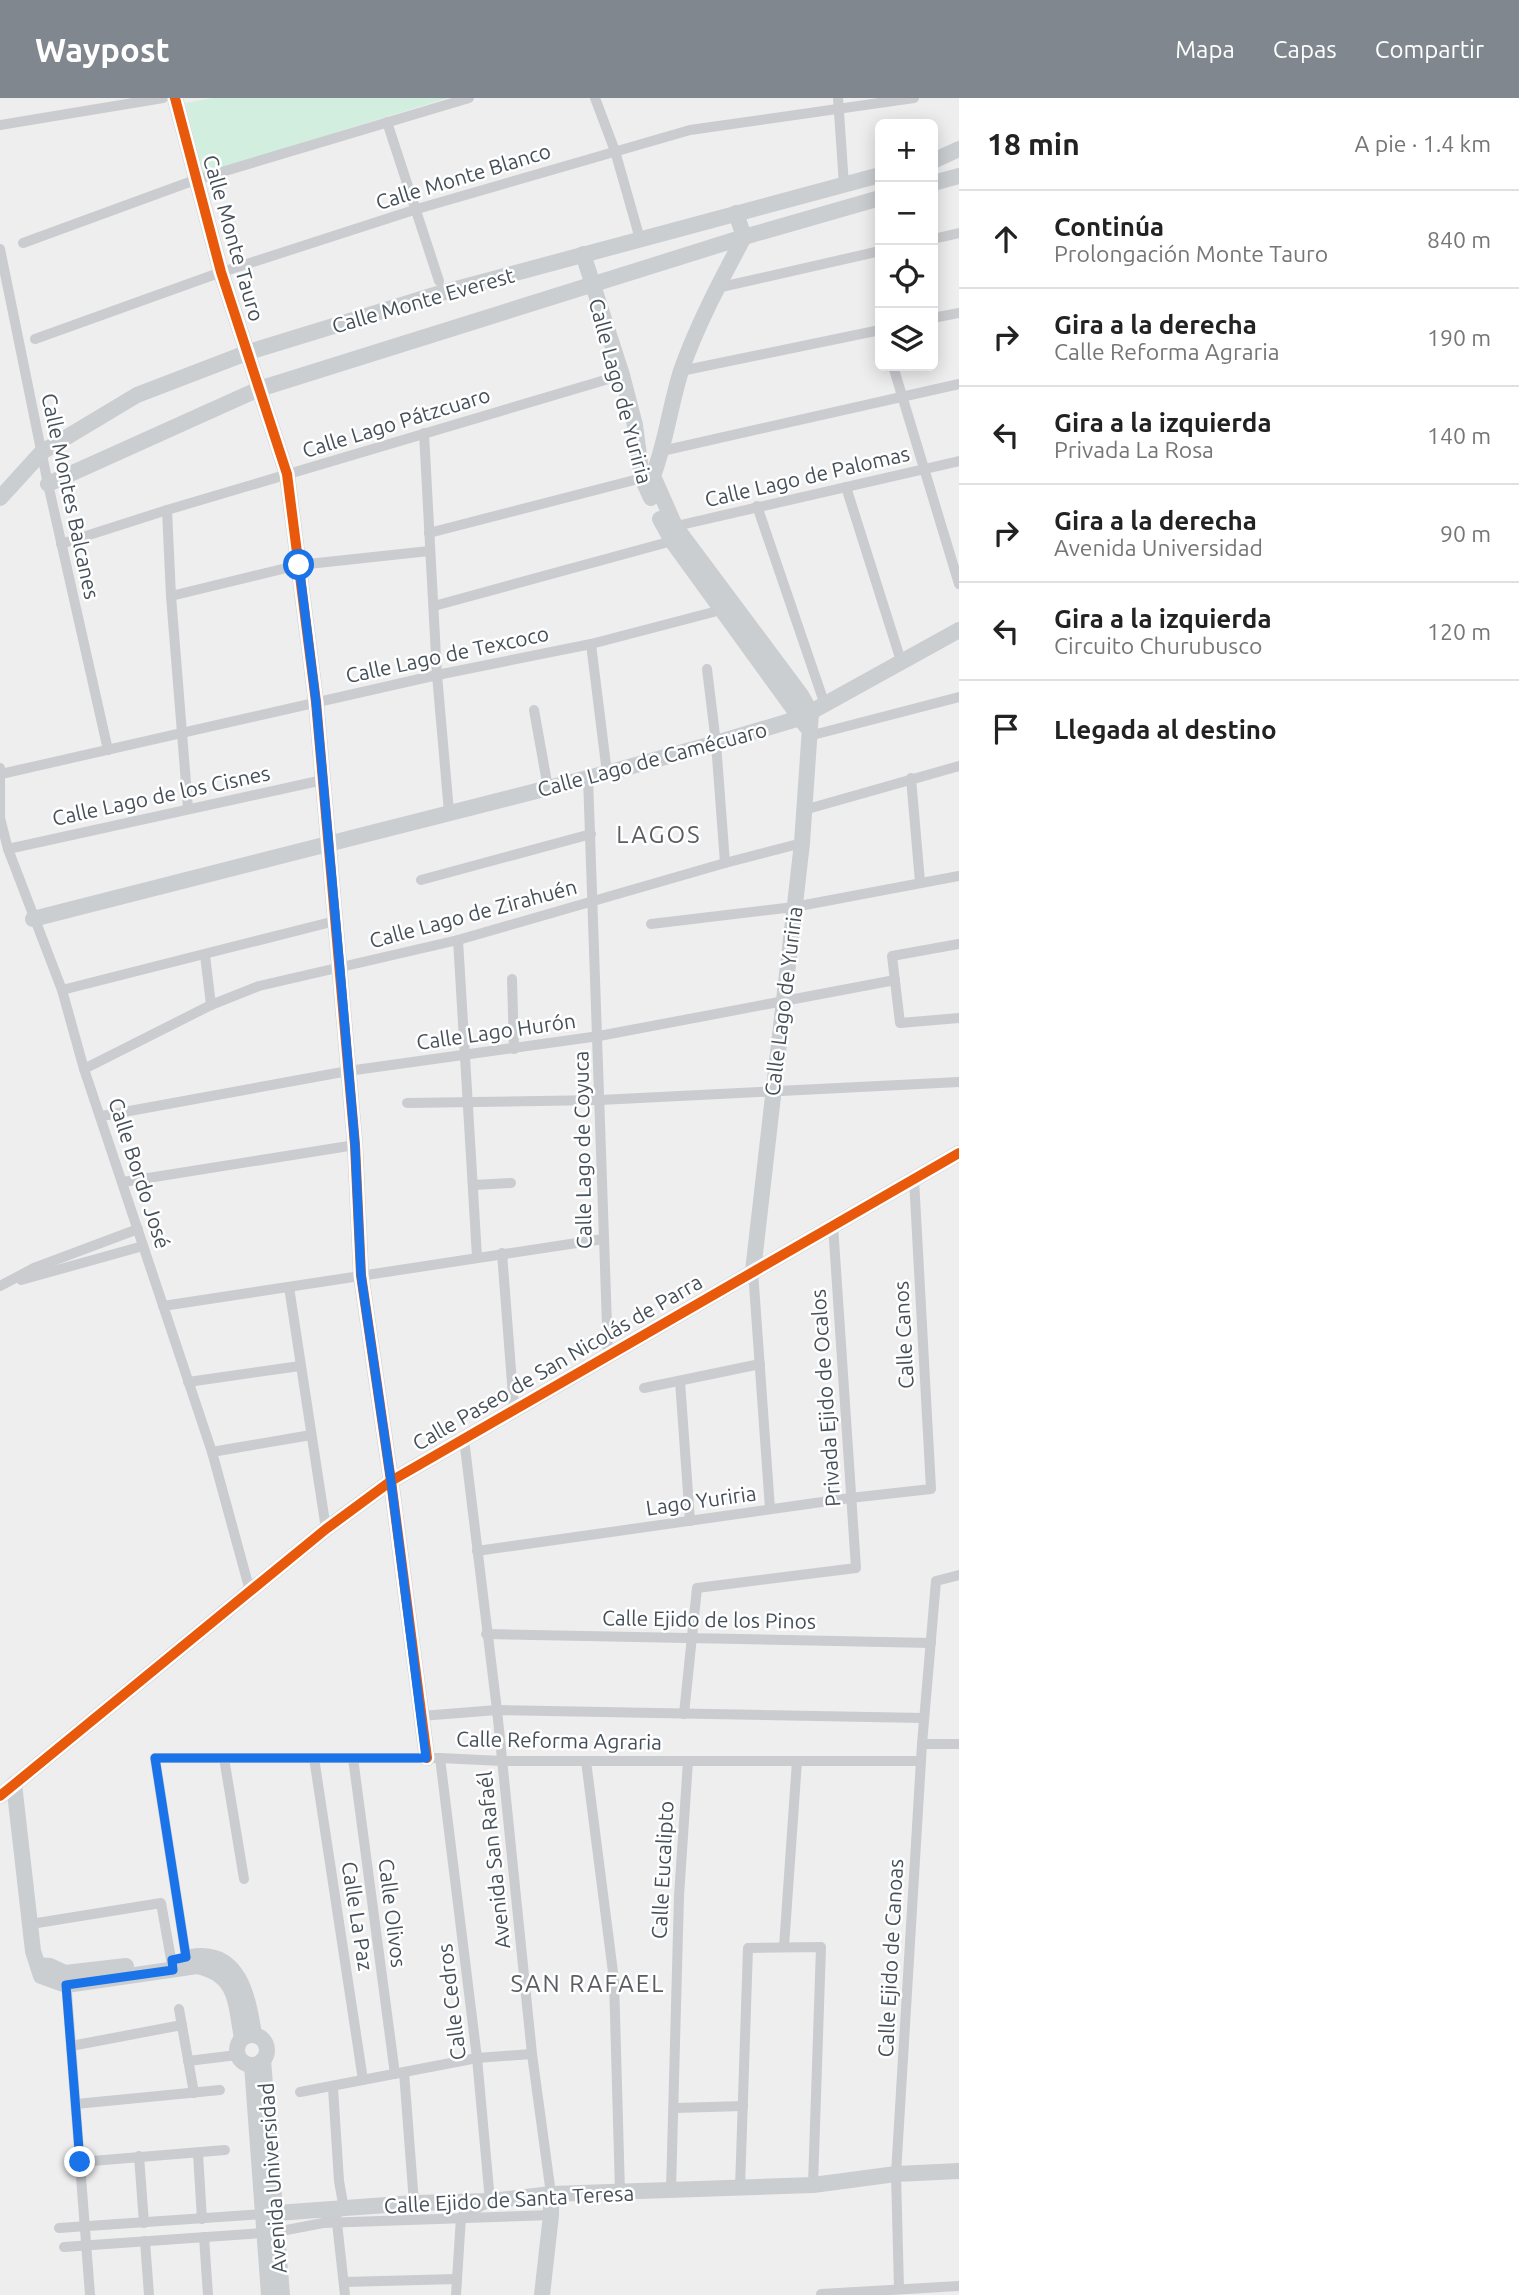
<!DOCTYPE html>
<html lang="es">
<head>
<meta charset="utf-8">
<style>
  :root { --surface:#fff; --page:#f2f2f2; --text:#222; --muted:#767676; --line:#e0e0e0; --accent:#80878e }
  body { margin:0; font-family:Ubuntu,sans-serif; background:var(--page); color:var(--text) }
  .controls { position:absolute; right:21px; top:21px; display:grid; overflow:hidden; border-radius:10px; box-shadow:0 4px 18px #0003 }
  .controls button { width:63px; height:63px; display:grid; place-items:center; padding:0; border:0; border-bottom:2px solid var(--line); background:var(--surface); color:var(--text); font:35px sans-serif }
  .stop { position:absolute; width:21px; height:21px; margin:-16px; border:5px solid #1a73e8; border-radius:50%; background:#fff }
  .stop.end { background:#1a73e8; border-color:#fff; box-shadow:0 2px 7px #0008 }
  .list { margin:0; padding:0; list-style:none }
  h2 { display:flex; justify-content:space-between; align-items:center; height:91px; margin:0; padding:0 28px; font-size:30px }
  h2 small { font-size:23px; font-weight:400; color:var(--muted) }
  .list li { display:grid; grid-template-columns:46px 1fr auto; gap:21px; align-items:center; box-sizing:border-box; height:98px; padding:0 28px; border-top:2px solid var(--line) }
  .list b { display:block; font-size:26px; white-space:nowrap }
  .list p { margin:0; font-size:23px; white-space:nowrap; color:var(--muted) }
  .list em { font-size:23px; font-style:normal; color:var(--muted) }
  .icon { flex:none; width:38px; height:38px; fill:none; stroke:currentColor; stroke-width:2; stroke-linecap:round; stroke-linejoin:round }
  .map { position:relative; flex:none; width:959px; height:2197px; overflow:hidden }
  header { display:flex; align-items:center; gap:42px; box-sizing:border-box; height:98px; padding:0 35px; background:var(--accent); color:#fff }
  header strong { font-size:33px }
  nav { display:flex; gap:38px; margin-inline-start:auto; font-size:24px }
  main { display:flex }
  aside { flex:1; background:var(--surface) }
  .map>svg:first-child { display:block }
</style>
</head>
<body>
<header>
<strong>Waypost</strong>
<nav><a>Mapa</a><a>Capas</a><a>Compartir</a></nav>
</header>
<main>
<div class="map">
<svg width="959" height="2197" viewBox="0 0 959 2197">
  <rect width="100%" height="100%" fill="#efeeee"/>
  <polygon fill="#d2eede" points="213,0 448,0 203,75 185,5"/>
  <g fill="none" stroke-linecap="round" stroke-linejoin="round">
    <g stroke="#cacccf" stroke-width="10">
      <polyline points="595,0 615,53 640,141"/>
      <polyline points="838,0 844,87"/>
      <polyline points="387,24 439,183"/>
      <polyline points="0,27 163,0"/>
      <polyline points="933,141 959,135"/>
      <polyline points="23,145 195,82 469,0"/>
      <polyline points="0,151 48,386 108,652"/>
      <polyline points="717,190 880,153"/>
      <polyline points="933,220 959,215"/>
      <polyline points="35,241 216,176 417,111 690,32 914,0"/>
      <polyline points="893,268 959,486"/>
      <polyline points="681,273 880,232"/>
      <polyline points="424,335 437,577 449,714"/>
      <polyline points="662,353 959,286"/>
      <polyline points="846,389 902,566"/>
      <polyline points="757,408 825,607"/>
      <polyline points="167,412 171,498 188,710"/>
      <polyline points="672,429 959,363"/>
      <polyline points="429,435 646,379"/>
      <polyline points="61,446 167,412 622,277"/>
      <polyline points="171,498 299,467 429,453"/>
      <polyline points="434,508 672,443"/>
      <polyline points="591,546 607,675"/>
      <polyline points="707,571 716,645 725,765"/>
      <polyline points="534,612 548,690"/>
      <polyline points="809,638 959,599"/>
      <polyline points="0,670 0,720 8,751 62,892 84,971 212,1354 250,1493"/>
      <polyline points="1,676 437,577 591,546 725,511"/>
      <polyline points="588,679 608,1256"/>
      <polyline points="911,680 920,784"/>
      <polyline points="804,712 959,668"/>
      <polyline points="8,751 323,682"/>
      <polyline points="421,782 591,736"/>
      <polyline points="651,826 794,809 959,778"/>
      <polyline points="458,842 477,1159"/>
      <polyline points="959,846 892,858 900,925 959,920"/>
      <polyline points="205,857 211,907"/>
      <polyline points="512,881 514,951"/>
      <polyline points="62,892 335,823"/>
      <polyline points="84,971 211,907 259,888 458,842 725,765 802,745"/>
      <polyline points="407,1005 600,1002 959,984"/>
      <polyline points="102,1018 348,973 599,938 895,882"/>
      <polyline points="123,1084 355,1047"/>
      <polyline points="473,1087 511,1085"/>
      <polyline points="502,1155 514,1311"/>
      <polyline points="753,1173 770,1411"/>
      <polyline points="21,1182 143,1148"/>
      <polyline points="0,1188 34,1170 138,1131"/>
      <polyline points="289,1189 326,1431"/>
      <polyline points="163,1208 603,1141"/>
      <polyline points="680,1283 690,1423"/>
      <polyline points="188,1284 300,1268"/>
      <polyline points="644,1290 760,1266"/>
      <polyline points="464,1341 497,1612 532,1956 551,2096"/>
      <polyline points="212,1354 311,1337"/>
      <polyline points="477,1453 850,1400 931,1391 914,1081"/>
      <polyline points="486,1536 931,1545"/>
      <polyline points="684,1616 697,1490 856,1470 833,1127"/>
      <polyline points="421,1618 497,1612 924,1620"/>
      <polyline points="922,1646 959,1646"/>
      <polyline points="224,1660 244,1781"/>
      <polyline points="314,1660 363,1982"/>
      <polyline points="353,1660 395,1976"/>
      <polyline points="440,1660 477,1960 490,2103 461,2119 456,2197"/>
      <polyline points="586,1663 614,1882 620,2094"/>
      <polyline points="31,1826 161,1805 173,1872"/>
      <polyline points="784,1849 797,1663"/>
      <polyline points="186,1859 155,1660 440,1660 502,1663 921,1663"/>
      <polyline points="66,1882 90,2197"/>
      <polyline points="179,1911 194,1995"/>
      <polyline points="71,1948 182,1927"/>
      <polyline points="188,1963 237,1957"/>
      <polyline points="404,1974 414,2105"/>
      <polyline points="300,1994 477,1960 532,1956"/>
      <polyline points="76,2006 220,1992"/>
      <polyline points="675,2010 743,2008"/>
      <polyline points="198,2056 202,2121"/>
      <polyline points="139,2058 144,2125"/>
      <polyline points="80,2064 225,2052"/>
      <polyline points="740,2090 748,1850 821,1849 813,2087"/>
      <polyline points="671,2092 679,1798 688,1663"/>
      <polyline points="323,2125 551,2117"/>
      <polyline points="337,2125 345,2197"/>
      <polyline points="59,2130 263,2116"/>
      <polyline points="204,2139 208,2197"/>
      <polyline points="145,2143 149,2197"/>
      <polyline points="64,2149 276,2134 323,2125 344,2111 339,2083 333,1990"/>
      <polyline points="344,2184 457,2181"/>
      <polyline points="899,2191 896,2076 922,1646 936,1483 959,1477"/>
      <polyline points="821,2196 959,2188"/>
    </g>
    <g stroke="#caced1" stroke-width="16">
      <polyline points="175,0 221,174 287,376 316,604 355,1047 361,1177 391,1383 427,1660"/>
      <polyline points="933,63 959,51"/>
      <polyline points="933,85 959,78"/>
      <path d="M 736,115 L 744,139 C 721,182 697,227 681,273 C 670,308 666,344 653,378 L 675,428 L 801,597 L 811,615 L 802,745 L 753,1173"/>
      <polyline points="583,156 622,277 635,327 642,380 651,400"/>
      <polyline points="48,386 259,291 744,139 880,100"/>
      <polyline points="0,400 42,354 137,297 249,254 441,195 880,77"/>
      <polyline points="660,421 672,443 806,628"/>
      <polyline points="33,821 607,675 716,645 800,620 959,532"/>
      <path d="M 14,1686 L 33,1853 L 41,1878 L 66,1887 L 197,1868 C 238,1877 235,1904 242,1940"/>
      <polyline points="0,1698 326,1431 391,1383 959,1055"/>
      <path d="M 190,1859 C 240,1850 248,1900 254,1936"/>
      <polyline points="38,1867 50,1868 65,1875 126,1868"/>
      <circle cx="252" cy="1952" r="15"/>
      <polyline points="263,1962 282,2197"/>
      <polyline points="252,1967 269,2197"/>
      <polyline points="263,2116 414,2105 490,2103 551,2096 813,2087 896,2076 959,2073"/>
      <polyline points="542,2197 551,2117 551,2096"/>
    </g>
    <defs>
      <g id="cycleway">
        <polyline points="175,0 221,174 287,376 316,604 355,1047 361,1177 391,1383 427,1660"/>
        <polyline points="0,1698 326,1431 391,1383 959,1055"/>
      </g>
    </defs>
    <use href="#cycleway" stroke="#fff" stroke-width="15"/>
    <use href="#cycleway" stroke="#e8590c" stroke-width="10"/>
  </g>
  <g fill="none" stroke-linecap="round" stroke-linejoin="round">
    <polyline stroke="#1a73e8" stroke-width="9" points="80,2064 66,1887 173,1872 172,1862 186,1859 155,1660 426,1660 391,1383 361,1177 355,1047 340,871 316,604 299,467"/>
  </g>
  <g text-anchor="middle" dominant-baseline="central" stroke-width="5" stroke-linejoin="round" paint-order="stroke">
    <g font-size="21" fill="#45505a" stroke="#fff">
      <text transform="translate(463 78) rotate(-17)">Calle Monte Blanco</text>
      <text transform="translate(234 140) rotate(74)">Calle Monte Tauro</text>
      <text transform="translate(423 202) rotate(-16)">Calle Monte Everest</text>
      <text transform="translate(621 293) rotate(75)">Calle Lago de Yuriria</text>
      <text transform="translate(396 324) rotate(-17)">Calle Lago Pátzcuaro</text>
      <text transform="translate(807 378) rotate(-13)">Calle Lago de Palomas</text>
      <text transform="translate(71 398) rotate(78)">Calle Montes Balcanes</text>
      <text transform="translate(447 556) rotate(-12)">Calle Lago de Texcoco</text>
      <text transform="translate(652 661) rotate(-15)">Calle Lago de Camécuaro</text>
      <text transform="translate(161 697) rotate(-12)">Calle Lago de los Cisnes</text>
      <text transform="translate(473 815) rotate(-15)">Calle Lago de Zirahuén</text>
      <text transform="translate(783 903) rotate(-83)">Calle Lago de Yuriria</text>
      <text transform="translate(496 933) rotate(-8)">Calle Lago Hurón</text>
      <text transform="translate(582 1052) rotate(-91)">Calle Lago de Coyuca</text>
      <text transform="translate(140 1075) rotate(72)">Calle Bordo José</text>
      <text transform="translate(903 1237) rotate(-93)">Calle Canos</text>
      <text transform="translate(557 1264) rotate(-30)">Calle Paseo de San Nicolás de Parra</text>
      <text transform="translate(825 1300) rotate(-94)">Privada Ejido de Ocalos</text>
      <text transform="translate(701 1402) rotate(-8)">Lago Yuriria</text>
      <text transform="translate(709 1521) rotate(1)">Calle Ejido de los Pinos</text>
      <text transform="translate(559 1642) rotate(1)">Calle Reforma Agraria</text>
      <text transform="translate(493 1762) rotate(-96)">Avenida San Rafaél</text>
      <text transform="translate(662 1772) rotate(-87)">Calle Eucalipto</text>
      <text transform="translate(393 1815) rotate(83)">Calle Olivos</text>
      <text transform="translate(358 1818) rotate(81)">Calle La Paz</text>
      <text transform="translate(890 1860) rotate(-87)">Calle Ejido de Canoas</text>
      <text transform="translate(451 1904) rotate(-97)">Calle Cedros</text>
      <text transform="translate(272 2080) rotate(-94)">Avenida Universidad</text>
      <text transform="translate(509 2101) rotate(-3)">Calle Ejido de Santa Teresa</text>
    </g>
    <g font-size="24" letter-spacing="2" fill="#5a5d62" stroke="#fff">
      <text x="659" y="736">LAGOS</text>
      <text x="588" y="1885">SAN RAFAEL</text>
    </g>
  </g>
</svg>
<div class="controls">
<button>+</button>
<button>−</button>
<button><svg class="icon" aria-label="locate" viewBox="0 0 24 24"><circle cx="12" cy="12" r="6"/><path d="M12 2v4M12 18v4M2 12h4M18 12h4"/></svg></button>
<button><svg class="icon" aria-label="layers" viewBox="0 0 24 24"><path d="M12 4l9 5-9 5-9-5zM3 14l9 5 9-5"/></svg></button>
</div>
<div class="stop" style="left:299px;top:467px"></div>
<div class="stop end" style="left:80px;top:2064px"></div>
</div>
<aside>
<h2>18 min<small>A pie · 1.4 km</small></h2>
<ul class="list">
<li><svg class="icon" aria-label="ahead" viewBox="0 0 24 24"><path d="M12 20V5M6 11l6-6 6 6"/></svg><div><b>Continúa</b><p>Prolongación Monte Tauro</p></div><em>840 m</em></li>
<li><svg class="icon" aria-label="right" viewBox="0 0 24 24"><path d="M7 20v-9h11M14 6l5 5-5 5"/></svg><div><b>Gira a la derecha</b><p>Calle Reforma Agraria</p></div><em>190 m</em></li>
<li><svg class="icon" aria-label="left" viewBox="0 0 24 24"><path d="M17 20v-9H6M10 6l-5 5 5 5"/></svg><div><b>Gira a la izquierda</b><p>Privada La Rosa</p></div><em>140 m</em></li>
<li><svg class="icon" aria-label="right" viewBox="0 0 24 24"><path d="M7 20v-9h11M14 6l5 5-5 5"/></svg><div><b>Gira a la derecha</b><p>Avenida Universidad</p></div><em>90 m</em></li>
<li><svg class="icon" aria-label="left" viewBox="0 0 24 24"><path d="M17 20v-9H6M10 6l-5 5 5 5"/></svg><div><b>Gira a la izquierda</b><p>Circuito Churubusco</p></div><em>120 m</em></li>
<li><svg class="icon" aria-label="arrive" viewBox="0 0 24 24"><path d="M6 21V4h12l-3 4 3 4H6"/></svg><div><b>Llegada al destino</b></div></li>
</ul>
</aside>
</main>
</body>
</html>
